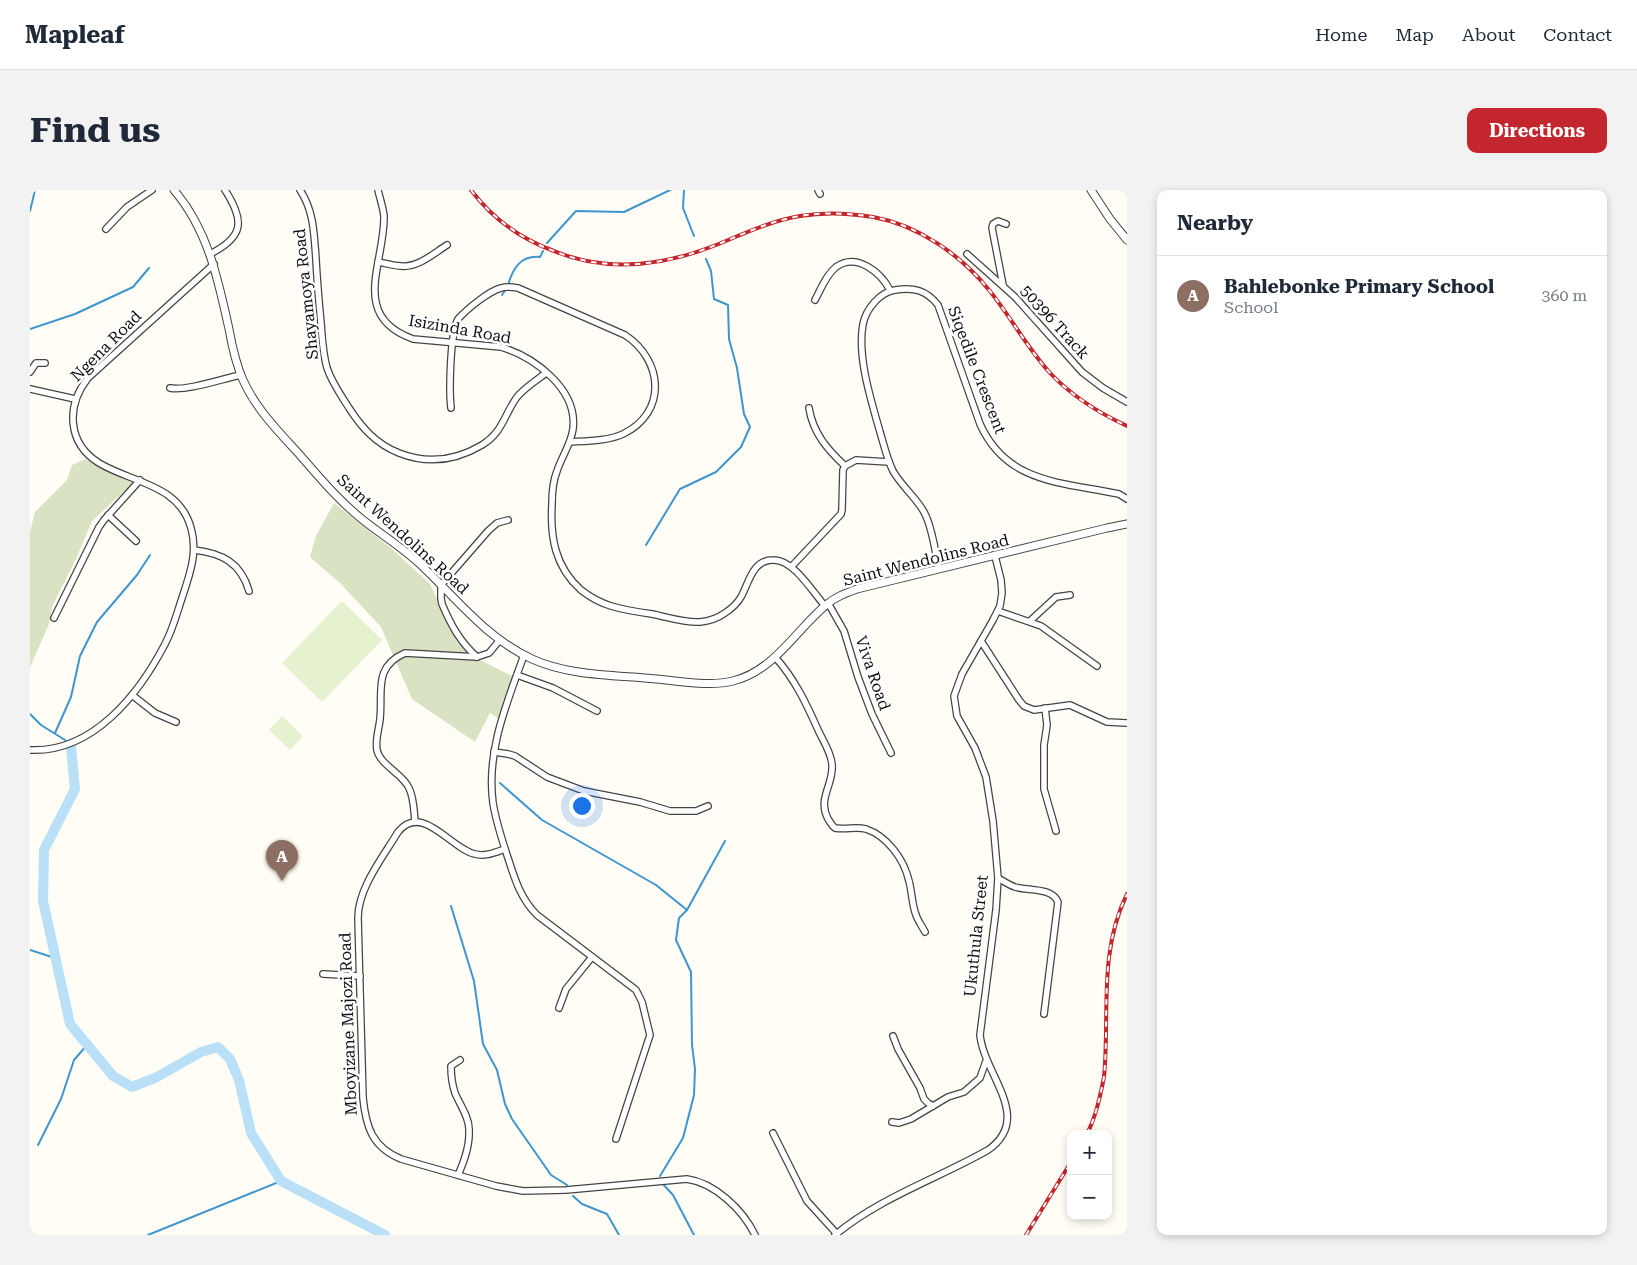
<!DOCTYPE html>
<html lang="en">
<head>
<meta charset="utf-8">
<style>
  :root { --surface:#fff; --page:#f2f2f3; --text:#1f2937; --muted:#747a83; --line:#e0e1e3; --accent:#c4262e }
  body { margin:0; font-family:"Roboto Serif",serif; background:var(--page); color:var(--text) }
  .controls { position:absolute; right:15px; bottom:15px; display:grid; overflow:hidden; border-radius:10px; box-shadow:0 2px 8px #0003 }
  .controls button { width:45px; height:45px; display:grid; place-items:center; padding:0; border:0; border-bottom:1px solid var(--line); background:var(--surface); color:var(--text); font:25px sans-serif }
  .you { position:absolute; left:551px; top:615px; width:18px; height:18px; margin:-12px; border:4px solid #fff; border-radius:50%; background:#1a73e8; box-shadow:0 0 0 8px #1a73e833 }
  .badge { display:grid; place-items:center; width:32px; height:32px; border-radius:50%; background:var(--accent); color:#fff; font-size:16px; font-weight:700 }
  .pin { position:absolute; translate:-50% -41px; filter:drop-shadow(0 1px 2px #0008) }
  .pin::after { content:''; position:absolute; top:26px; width:18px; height:15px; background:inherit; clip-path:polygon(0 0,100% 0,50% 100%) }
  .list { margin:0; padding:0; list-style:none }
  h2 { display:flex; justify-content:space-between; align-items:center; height:65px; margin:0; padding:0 20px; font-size:21px }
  h2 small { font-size:16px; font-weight:400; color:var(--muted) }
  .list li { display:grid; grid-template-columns:32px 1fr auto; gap:15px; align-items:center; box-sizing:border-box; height:80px; padding:0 20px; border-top:1px solid var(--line) }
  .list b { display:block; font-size:19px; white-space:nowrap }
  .list p { margin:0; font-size:16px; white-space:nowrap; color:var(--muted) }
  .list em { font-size:16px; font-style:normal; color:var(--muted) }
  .map { position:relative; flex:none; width:1097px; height:1045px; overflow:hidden; border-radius:10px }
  header { display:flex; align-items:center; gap:30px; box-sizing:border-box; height:70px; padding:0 25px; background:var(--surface); border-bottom:1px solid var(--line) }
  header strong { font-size:24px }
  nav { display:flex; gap:28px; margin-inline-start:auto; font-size:18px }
  .intro { display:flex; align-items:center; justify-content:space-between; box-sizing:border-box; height:120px; padding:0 30px }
  h1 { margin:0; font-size:35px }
  .button { padding:12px 22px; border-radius:10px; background:var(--accent); color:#fff; font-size:18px; font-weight:700 }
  main { display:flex; gap:30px; padding:0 30px }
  aside { flex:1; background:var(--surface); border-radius:10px; box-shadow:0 2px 8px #0003 }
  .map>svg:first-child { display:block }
</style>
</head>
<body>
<header>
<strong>Mapleaf</strong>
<nav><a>Home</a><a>Map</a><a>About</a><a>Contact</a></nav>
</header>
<div class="intro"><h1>Find us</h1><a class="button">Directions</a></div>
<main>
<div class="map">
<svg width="1097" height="1045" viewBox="0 0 1097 1045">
  <rect width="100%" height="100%" fill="#fffdf5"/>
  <g fill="#d9e3c4">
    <polygon points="55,269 103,293 62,331 46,369 22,417 19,434 0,477 0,342 5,322 37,290 42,275"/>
    <polygon points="304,313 361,358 400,394 427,452 448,469 484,487 469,529 460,523 445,552 382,509 351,437 311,394 280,367 286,346"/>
  </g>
  <g fill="#e6f2cf">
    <polygon points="312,411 352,450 292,512 252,473"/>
    <polygon points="252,526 273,546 260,560 239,540"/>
  </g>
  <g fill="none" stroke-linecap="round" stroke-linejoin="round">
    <g stroke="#3f96cf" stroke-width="2">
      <polyline points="654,0 653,18 664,46"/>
      <polyline points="0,21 5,0"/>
      <polyline points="517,53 546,21 594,22 640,0"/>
      <path d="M 478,95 C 483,78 491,65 510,67 L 513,61"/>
      <polyline points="472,105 476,99"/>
      <polyline points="0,139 45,124 103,97 119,78"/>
      <polyline points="616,355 650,299 686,282 711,257 720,237 714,224 707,178 699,149 698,115 684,109 681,81 676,69"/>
      <polyline points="0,524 11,535 35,550"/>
      <polyline points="25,543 41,507 50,466 67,432 107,385 120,365"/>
      <polyline points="470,593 512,630 626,695 657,720"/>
      <polyline points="421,716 444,791 453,854 467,880 475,914 482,929 521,985 537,995"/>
      <polyline points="0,760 25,768"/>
      <polyline points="8,955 31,909 44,870 57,855"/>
      <polyline points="630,986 653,948 664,905 665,879 662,855 661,782 646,750 649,728 657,720 695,651"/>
      <polyline points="632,993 643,1005 664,1045"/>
      <polyline points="543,1006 552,1014 577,1024 589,1045"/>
      <polyline points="118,1045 251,991"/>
    </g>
    <polyline stroke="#b9e0f7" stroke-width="10" points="41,557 45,599 14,660 13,711 40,834 83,886 102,897 127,887 171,862 188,857 200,869 209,890 221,943 251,991 355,1045"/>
    <defs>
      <g id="minor">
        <path d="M 270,0 C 284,21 284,44 286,69 C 287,90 289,112 291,133 C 292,148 293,164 297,178 C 302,193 311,205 319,218 C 332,238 346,254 369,263 C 397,274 425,271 452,255 C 473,242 474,225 487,207 C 494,198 507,190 516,183"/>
        <path d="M 348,0 C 350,9 353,17 354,26 C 355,73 319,126 383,149 L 471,157 C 504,167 548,199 543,239 C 541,254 532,266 527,281 C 523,291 522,303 522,314 C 520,347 525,377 551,400 C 560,407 571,413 581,416 C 594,420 608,422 622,424 C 637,427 655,433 670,432 C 679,431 688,428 695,423 C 701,419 707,414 711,407 C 719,393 722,370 743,370 C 763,369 782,401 795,416"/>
        <polyline points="788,0 790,4"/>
        <polyline points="76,39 97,17 122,0"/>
        <path d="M 180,64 C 214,47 215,31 195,0"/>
        <polyline points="937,64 985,107 1052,182 1073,198 1097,212"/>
        <path d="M 348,72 C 355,73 364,76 371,76 C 388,78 404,63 417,55"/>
        <polyline points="973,95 962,38 963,34 968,31 976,34"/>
        <path d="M 785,110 C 791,99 796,85 806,77 C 827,62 851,83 860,100"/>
        <polyline points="0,182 6,173 15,173"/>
        <path d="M 140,198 C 158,201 191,189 211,185"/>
        <polyline points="0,199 45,209"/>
        <path d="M 421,218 C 419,200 420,144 428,129 C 437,119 459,101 471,98 C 477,96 482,97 488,98 L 595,145 C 633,170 638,222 593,244 C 578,251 557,251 540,252"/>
        <path d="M 779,218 C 783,243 797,259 815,276"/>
        <polyline points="78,325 106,351"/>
        <path d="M 164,360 C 192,363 211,373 219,401"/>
        <polyline points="762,376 811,324 812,320 813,280 815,276 826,270 859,272"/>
        <path d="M 909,379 C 905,362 903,340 895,324 C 888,309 872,297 863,281 C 857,269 854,255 850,242 C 841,210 827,167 833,134 C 836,119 850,102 865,100 C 884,97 896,100 908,115 L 950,234 C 977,294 1032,292 1089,304 L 1097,309"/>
        <polyline points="798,413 814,441 828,487 842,524 861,563"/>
        <polyline points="968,421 1011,436 1067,476"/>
        <polyline points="24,428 69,337 74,330 110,290"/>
        <polyline points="1000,431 1026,407 1040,405"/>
        <polyline points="951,451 989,510 994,516 1004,520 1040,515 1077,532 1097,533"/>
        <path d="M 494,465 C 477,513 456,561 463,613 C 466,632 472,650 478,668 C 485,690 491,709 507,725 L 606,800 L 612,812 L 620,845 L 586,949"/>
        <path d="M 447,467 C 430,452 421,435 412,414 L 411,408 L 411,395 L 458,341 L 467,333 L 478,330"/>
        <path d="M 745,467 C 765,489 777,515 789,542 C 794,552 801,563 802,574 C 804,595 787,608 798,629 C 801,633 802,636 805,638 C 816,640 826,636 836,639 C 857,646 874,669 879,691 C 882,702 882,715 886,725 C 888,731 892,736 895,742"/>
        <polyline points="487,485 523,498 567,521"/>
        <polyline points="102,505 125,523 146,532"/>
        <polyline points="1015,518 1017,535 1014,555 1014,599 1026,641"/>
        <path d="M 0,560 C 63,563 109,504 135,454 C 143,439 147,423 152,408 C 160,384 168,362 161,338 C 149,294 102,293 69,273 C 37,253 36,216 58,188 L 184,74"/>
        <polyline points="464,562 478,564 485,566 517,587 554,601 610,612 640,621 666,621 678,616"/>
        <path d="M 385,632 C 384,621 384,608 379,598 C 373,584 350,575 347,560 C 345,550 349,539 350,529 C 353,501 343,477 375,463 L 447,467 L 459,463 L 469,451"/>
        <path d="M 475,659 C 466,662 455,667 445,664 C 421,659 392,612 368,642 C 353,667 328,698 328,728 L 333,908 C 336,937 342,957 371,969 L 466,996 L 493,1001 L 536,1000 L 657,989 C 685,993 713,1020 725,1045"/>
        <path d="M 968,688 C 973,691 979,695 985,697 C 998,701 1022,697 1028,712 L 1014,824"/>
        <polyline points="293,784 330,786"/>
        <polyline points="529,818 536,799 562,767"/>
        <polyline points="863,846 868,859 890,898 894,909 898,913 903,916"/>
        <polyline points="862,932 869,933 881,929 918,907 934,902 950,888 956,871"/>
        <polyline points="743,943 777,1011 807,1044"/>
        <path d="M 428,985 C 434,972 440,954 439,939 C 439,927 430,915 425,903 C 422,894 421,886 421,876 L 430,870"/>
        <path d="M 805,1045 C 851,1007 907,989 958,960 C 1004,928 954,885 950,845 L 966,720 L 968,688 L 963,631 L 956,587 L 945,558 L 927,526 L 924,506 L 932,484 L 963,430 L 970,416 L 972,403 L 971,390 L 965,366"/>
      </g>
      <g id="tertiary">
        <path d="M 144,0 C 178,40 188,89 199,139 C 202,156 206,174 213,190 C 226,219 248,241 269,264 C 289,287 309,311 333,330 C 352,345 373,358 391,375 C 426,408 456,448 502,469 C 539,486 585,485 626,489 C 651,491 679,497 703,491 C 744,481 766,440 796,415 C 805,407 816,403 827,399 L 1077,338 L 1097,334"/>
        <polyline points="1061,0 1080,29 1097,50"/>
      </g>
    </defs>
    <use href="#minor" stroke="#444" stroke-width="8"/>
    <use href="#tertiary" stroke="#444" stroke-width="9"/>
    <use href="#minor" stroke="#fff" stroke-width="5.5"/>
    <use href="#tertiary" stroke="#fff" stroke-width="7"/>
    <defs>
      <g id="rail">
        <path d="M 441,0 C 462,28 491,49 524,61 C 577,83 633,76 686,55 C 713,44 740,31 770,26 C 794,22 819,23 843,27 C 888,35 931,65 959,100 C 981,127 997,158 1021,184 C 1043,207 1069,223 1097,236"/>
        <path d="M 1057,944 C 1066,926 1070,907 1074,887 C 1080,825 1068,763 1097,704"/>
        <polyline points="996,1045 1041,972"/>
      </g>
    </defs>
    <use href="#rail" stroke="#c4262e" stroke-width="4"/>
    <use href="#rail" stroke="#fff" stroke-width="2" stroke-dasharray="5.5" stroke-linecap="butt"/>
  </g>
  <g text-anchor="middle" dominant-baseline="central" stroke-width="5" stroke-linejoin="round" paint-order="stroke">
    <g font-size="16" fill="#111" stroke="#fff">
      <text transform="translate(276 104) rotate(-96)">Shayamoya Road</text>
      <text transform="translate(1025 132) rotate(48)">50396 Track</text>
      <text transform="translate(430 139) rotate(10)">Isizinda Road</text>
      <text transform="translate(76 156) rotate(-45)">Ngena Road</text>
      <text transform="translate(947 180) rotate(69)">Siqedile Crescent</text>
      <text transform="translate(373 344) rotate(42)">Saint Wendolins Road</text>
      <text transform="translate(896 370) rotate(-14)">Saint Wendolins Road</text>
      <text transform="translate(843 483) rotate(71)">Viva Road</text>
      <text transform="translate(946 746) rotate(-84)">Ukuthula Street</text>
      <text transform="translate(318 834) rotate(-92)">Mboyizane Majozi Road</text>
    </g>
  </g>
</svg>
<div class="controls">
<button>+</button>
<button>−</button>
</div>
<div class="you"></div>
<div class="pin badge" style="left:252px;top:691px;background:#8d6e63">A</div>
</div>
<aside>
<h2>Nearby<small></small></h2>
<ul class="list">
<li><span class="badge" style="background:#8d6e63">A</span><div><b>Bahlebonke Primary School</b><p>School</p></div><em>360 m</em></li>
</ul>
</aside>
</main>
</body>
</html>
